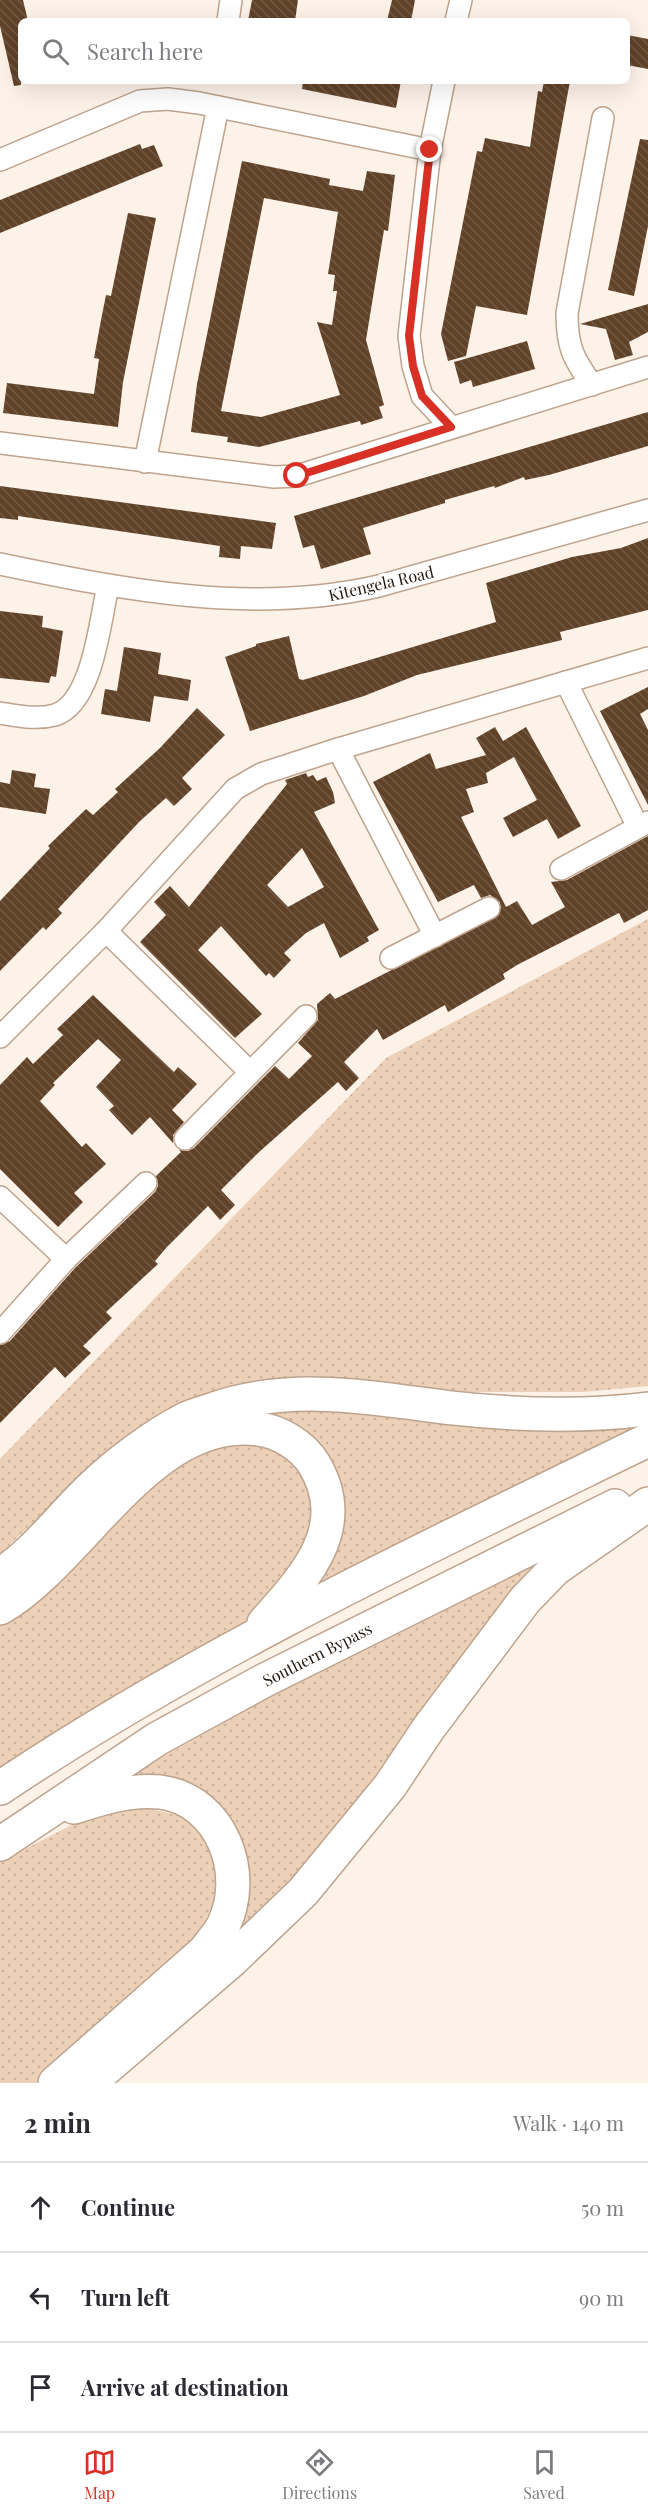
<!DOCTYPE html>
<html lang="en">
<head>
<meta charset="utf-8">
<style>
  :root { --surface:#fff; --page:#f2f2f3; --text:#2b2b33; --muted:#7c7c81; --line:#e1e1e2; --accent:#d93025 }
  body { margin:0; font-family:"Playfair Display",serif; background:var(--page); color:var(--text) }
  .stop { position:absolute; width:18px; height:18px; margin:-14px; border:4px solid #d93025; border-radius:50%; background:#fff }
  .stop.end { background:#d93025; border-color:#fff; box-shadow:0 2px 6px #0008 }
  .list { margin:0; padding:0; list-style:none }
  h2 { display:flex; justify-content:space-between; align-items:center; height:78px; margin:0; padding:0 24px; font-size:26px }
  h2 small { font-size:20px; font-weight:400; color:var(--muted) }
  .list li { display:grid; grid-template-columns:39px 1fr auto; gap:18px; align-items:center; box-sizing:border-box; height:90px; padding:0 24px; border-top:2px solid var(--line) }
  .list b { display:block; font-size:22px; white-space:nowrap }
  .list em { font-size:20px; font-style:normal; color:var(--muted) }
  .icon { flex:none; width:33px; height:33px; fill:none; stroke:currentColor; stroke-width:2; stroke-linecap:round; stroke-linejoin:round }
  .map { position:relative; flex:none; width:648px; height:2083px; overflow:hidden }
  .search { position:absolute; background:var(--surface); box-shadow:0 6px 24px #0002; left:18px; right:18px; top:18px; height:66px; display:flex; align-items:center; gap:15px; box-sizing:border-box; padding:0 21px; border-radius:9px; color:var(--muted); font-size:22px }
  .sheet { height:348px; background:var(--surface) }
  nav { display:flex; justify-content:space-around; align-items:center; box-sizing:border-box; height:84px; border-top:2px solid var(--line); background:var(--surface); font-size:16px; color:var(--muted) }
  nav a { display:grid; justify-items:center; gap:3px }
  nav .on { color:var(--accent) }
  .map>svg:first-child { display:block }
</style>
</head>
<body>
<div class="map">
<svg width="648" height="2083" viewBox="0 0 648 2083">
  <defs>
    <pattern id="grass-dots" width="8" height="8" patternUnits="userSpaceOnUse" patternTransform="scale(1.5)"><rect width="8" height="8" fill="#edd0b8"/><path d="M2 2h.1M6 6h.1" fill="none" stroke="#cbb29d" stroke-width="1.8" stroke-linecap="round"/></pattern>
    <pattern id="building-back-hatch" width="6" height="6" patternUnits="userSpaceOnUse" patternTransform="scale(1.5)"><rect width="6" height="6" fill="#604228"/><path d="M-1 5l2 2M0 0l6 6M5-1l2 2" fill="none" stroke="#725a45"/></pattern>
  </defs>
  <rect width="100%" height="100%" fill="#fdf2e8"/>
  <g fill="url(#grass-dots)">
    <polygon points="648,919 648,1386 584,1392 449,1392 328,1377 256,1381 157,1415 109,1451 0,1554 0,1459 386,1058"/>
    <polygon points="297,1409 637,1421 648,1433 287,1608 331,1554 346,1510 335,1466 310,1436 244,1414"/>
    <polygon points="222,1443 263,1445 300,1466 318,1503 313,1541 290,1576 242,1624 0,1778 0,1618 176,1461"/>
    <polygon points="584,1542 248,1933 237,1933 239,1841 128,1776 440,1604"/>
    <polygon points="142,1807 181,1816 196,1828 214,1856 217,1897 196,1938 36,2083 0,2083 0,1862 81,1820"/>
  </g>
  <g fill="url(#building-back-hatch)" fill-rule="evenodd">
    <polygon points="0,0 23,0 28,21 21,21 21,85 14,86 0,26"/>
    <polygon points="252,0 298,0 295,21 248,21"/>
    <polygon points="392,0 415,0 411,21 387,21"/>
    <polygon points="627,35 648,39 648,69 627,65"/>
    <polygon points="303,81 401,81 396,108 302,89"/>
    <polygon points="544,81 570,81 527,315 476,306 466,356 448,361 441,334 477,151 482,152 485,138 530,147 538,91 542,92"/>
    <polygon points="640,139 648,140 648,226 634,296 608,290"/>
    <polygon points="140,144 142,149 154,145 163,166 0,233 0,200"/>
    <path d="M 242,161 L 330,179 L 329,185 L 363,191 L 367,171 L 395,175 L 388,231 L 384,230 L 366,340 L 384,405 L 379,407 L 383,418 L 361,425 L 360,421 L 259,447 L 227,442 L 228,437 L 191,432 L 197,384 ZM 264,198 L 338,212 L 328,274 L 335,275 L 333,291 L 337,291 L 332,325 L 317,322 L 340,395 L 261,417 L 221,411 Z"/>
    <polygon points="128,213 156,218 123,382 118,427 3,413 7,383 94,394 99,359 94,358 101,320 106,295 111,296"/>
    <polygon points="648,304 648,332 629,342 633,355 615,360 606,329 580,324"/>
    <polygon points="527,341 535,369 473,387 471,380 460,384 454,362"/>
    <polygon points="648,412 648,446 549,475 525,480 524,477 495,488 494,486 445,500 445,503 363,528 371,554 321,569 314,545 303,548 294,516"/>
    <polygon points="0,486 276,523 272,549 241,546 240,559 219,557 220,546 18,516 18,520 0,518"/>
    <polygon points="648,538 648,610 560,632 562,640 417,675 364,696 250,731 225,657 256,646 256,644 289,636 299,679 303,680 496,622 486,583 572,557 621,548"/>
    <polygon points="0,611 43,616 42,627 63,631 56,677 51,676 49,683 0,678"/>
    <polygon points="124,647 161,653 158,674 191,680 188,701 154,696 150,722 101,714 105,689 117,691"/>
    <polygon points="648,687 648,709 640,714 648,730 648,805 600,711"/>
    <polygon points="197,708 225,735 182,778 192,789 174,806 166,798 140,821 58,909 62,913 46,930 43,927 0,971 0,901 50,848 48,846 86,809 93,815 118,792 115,789 160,748"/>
    <polygon points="495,727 503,741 526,727 581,826 558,839 547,819 513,837 503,818 537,800 514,757 486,773 488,783 466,789 474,812 461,817 506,907 517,901 532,925 565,907 551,882 567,880 648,836 648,910 624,923 619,913 517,965 503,974 505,979 448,1012 445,1005 383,1040 377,1029 344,1062 359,1078 346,1091 338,1082 258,1153 221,1190 235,1205 220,1220 208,1206 167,1247 155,1261 158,1264 106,1312 112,1318 83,1346 91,1353 65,1378 55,1367 0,1423 0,1345 10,1341 75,1268 155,1192 158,1186 156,1176 181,1152 179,1150 188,1151 194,1148 275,1066 289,1079 312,1056 298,1043 318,1020 317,1004 330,993 335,999 499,915 500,902 490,895 481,898 474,885 438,902 373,782 430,753 436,769 486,755 476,738"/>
    <polygon points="12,770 36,774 34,787 50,789 46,814 0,807 0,782 10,784"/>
    <path d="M 306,773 L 308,777 L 313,775 L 317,781 L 326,777 L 333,792 L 335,803 L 314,812 L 379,930 L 367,937 L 369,941 L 340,958 L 324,923 L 306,933 L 284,953 L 291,960 L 274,978 L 269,973 L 266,976 L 221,926 L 198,950 L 262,1014 L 235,1038 L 140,942 L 166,915 L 154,902 L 170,886 L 189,907 L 287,784 L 285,780 ZM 302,848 L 324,887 L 288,907 L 267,885 Z"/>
    <polygon points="93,995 174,1072 178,1067 197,1084 172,1110 184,1122 173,1135 173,1143 150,1117 132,1135 109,1110 114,1106 96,1087 121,1060 98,1039 53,1083 55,1085 40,1101 82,1147 86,1143 106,1164 74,1193 83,1202 58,1227 0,1169 0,1085 27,1057 33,1064 63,1035 57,1029"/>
  </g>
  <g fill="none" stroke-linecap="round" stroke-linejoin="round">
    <defs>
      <g id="minor">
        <polyline points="228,21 231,0"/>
        <polyline points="456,21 461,0"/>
        <polyline points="444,81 430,150 409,336 413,366 422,396 451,427"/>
        <polyline points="0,160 140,101 168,99 199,103 430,150"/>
        <path d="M 592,385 C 573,358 567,347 567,313 L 603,118"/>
        <polyline points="0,443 274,477 297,476 648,367"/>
        <polyline points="145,462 218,107"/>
        <path d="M 0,564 C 125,590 253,615 379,586 L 648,510"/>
        <polyline points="566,682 638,827"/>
        <path d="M 0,713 C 19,716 37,720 55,715 C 93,703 100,620 108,586"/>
        <polyline points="338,749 435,936"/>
        <polyline points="561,869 648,822"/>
        <polyline points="106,931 250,1072"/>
        <polyline points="391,958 489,908"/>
        <polyline points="0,1037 106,931 235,789 261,774 338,749 648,658"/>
        <polyline points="185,1139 306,1016"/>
        <polyline points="0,1197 66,1259"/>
        <polyline points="0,1333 66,1259 146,1183"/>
      </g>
      <g id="trunk">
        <path d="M 0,1575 C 36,1552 61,1516 92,1487 C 116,1464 154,1435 184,1420 C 193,1415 204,1413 214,1409 C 293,1382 372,1398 452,1408 C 516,1415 584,1417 648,1409"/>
        <path d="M 0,1608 C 82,1561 150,1415 258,1429 C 279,1431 303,1446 314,1464 C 352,1528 305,1577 264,1623"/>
        <path d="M 0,1788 C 203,1652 428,1547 648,1440"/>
        <polyline points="0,1844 157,1739 265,1680 615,1506"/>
        <path d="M 55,2083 L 204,1952 C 210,1944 218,1935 223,1926 C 249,1874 222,1800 160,1792 C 131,1789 102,1798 74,1807"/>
        <polyline points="89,2083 231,1961 303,1892 390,1786 428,1729 525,1600 555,1569 648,1504"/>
      </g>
    </defs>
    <use href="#minor" stroke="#bea38d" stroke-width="24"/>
    <use href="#trunk" stroke="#bea38d" stroke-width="36"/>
    <use href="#minor" stroke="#fff" stroke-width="21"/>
    <use href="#trunk" stroke="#fff" stroke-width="33"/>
  </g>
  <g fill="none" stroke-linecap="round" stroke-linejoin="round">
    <polyline stroke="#d93025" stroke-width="8" points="297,476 451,427 422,396 413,366 409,336 430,150"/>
  </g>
  <g text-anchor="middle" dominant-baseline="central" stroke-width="6" stroke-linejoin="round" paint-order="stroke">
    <g font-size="16" fill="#20160e" stroke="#fff">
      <text transform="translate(381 583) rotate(-13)">Kitengela Road</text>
      <text transform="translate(317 1654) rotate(-27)">Southern Bypass</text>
    </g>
  </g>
</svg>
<div class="stop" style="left:297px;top:476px"></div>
<div class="stop end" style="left:430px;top:150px"></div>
<div class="search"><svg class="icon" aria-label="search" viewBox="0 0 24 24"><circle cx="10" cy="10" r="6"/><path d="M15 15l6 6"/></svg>Search here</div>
</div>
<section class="sheet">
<h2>2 min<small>Walk · 140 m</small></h2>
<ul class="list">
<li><svg class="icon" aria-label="ahead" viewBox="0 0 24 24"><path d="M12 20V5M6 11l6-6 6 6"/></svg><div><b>Continue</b></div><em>50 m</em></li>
<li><svg class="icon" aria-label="left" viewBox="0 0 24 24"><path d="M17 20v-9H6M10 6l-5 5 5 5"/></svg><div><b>Turn left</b></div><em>90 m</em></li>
<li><svg class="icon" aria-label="arrive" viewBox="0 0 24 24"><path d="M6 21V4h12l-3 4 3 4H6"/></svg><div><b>Arrive at destination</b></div></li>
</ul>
</section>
<nav>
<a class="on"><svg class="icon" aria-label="map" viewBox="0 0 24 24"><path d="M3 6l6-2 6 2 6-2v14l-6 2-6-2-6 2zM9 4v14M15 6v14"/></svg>Map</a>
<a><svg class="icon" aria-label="directions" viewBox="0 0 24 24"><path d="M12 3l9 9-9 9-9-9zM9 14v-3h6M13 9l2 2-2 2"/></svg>Directions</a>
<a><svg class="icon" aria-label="saved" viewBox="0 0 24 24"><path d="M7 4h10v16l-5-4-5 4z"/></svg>Saved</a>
</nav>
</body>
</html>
